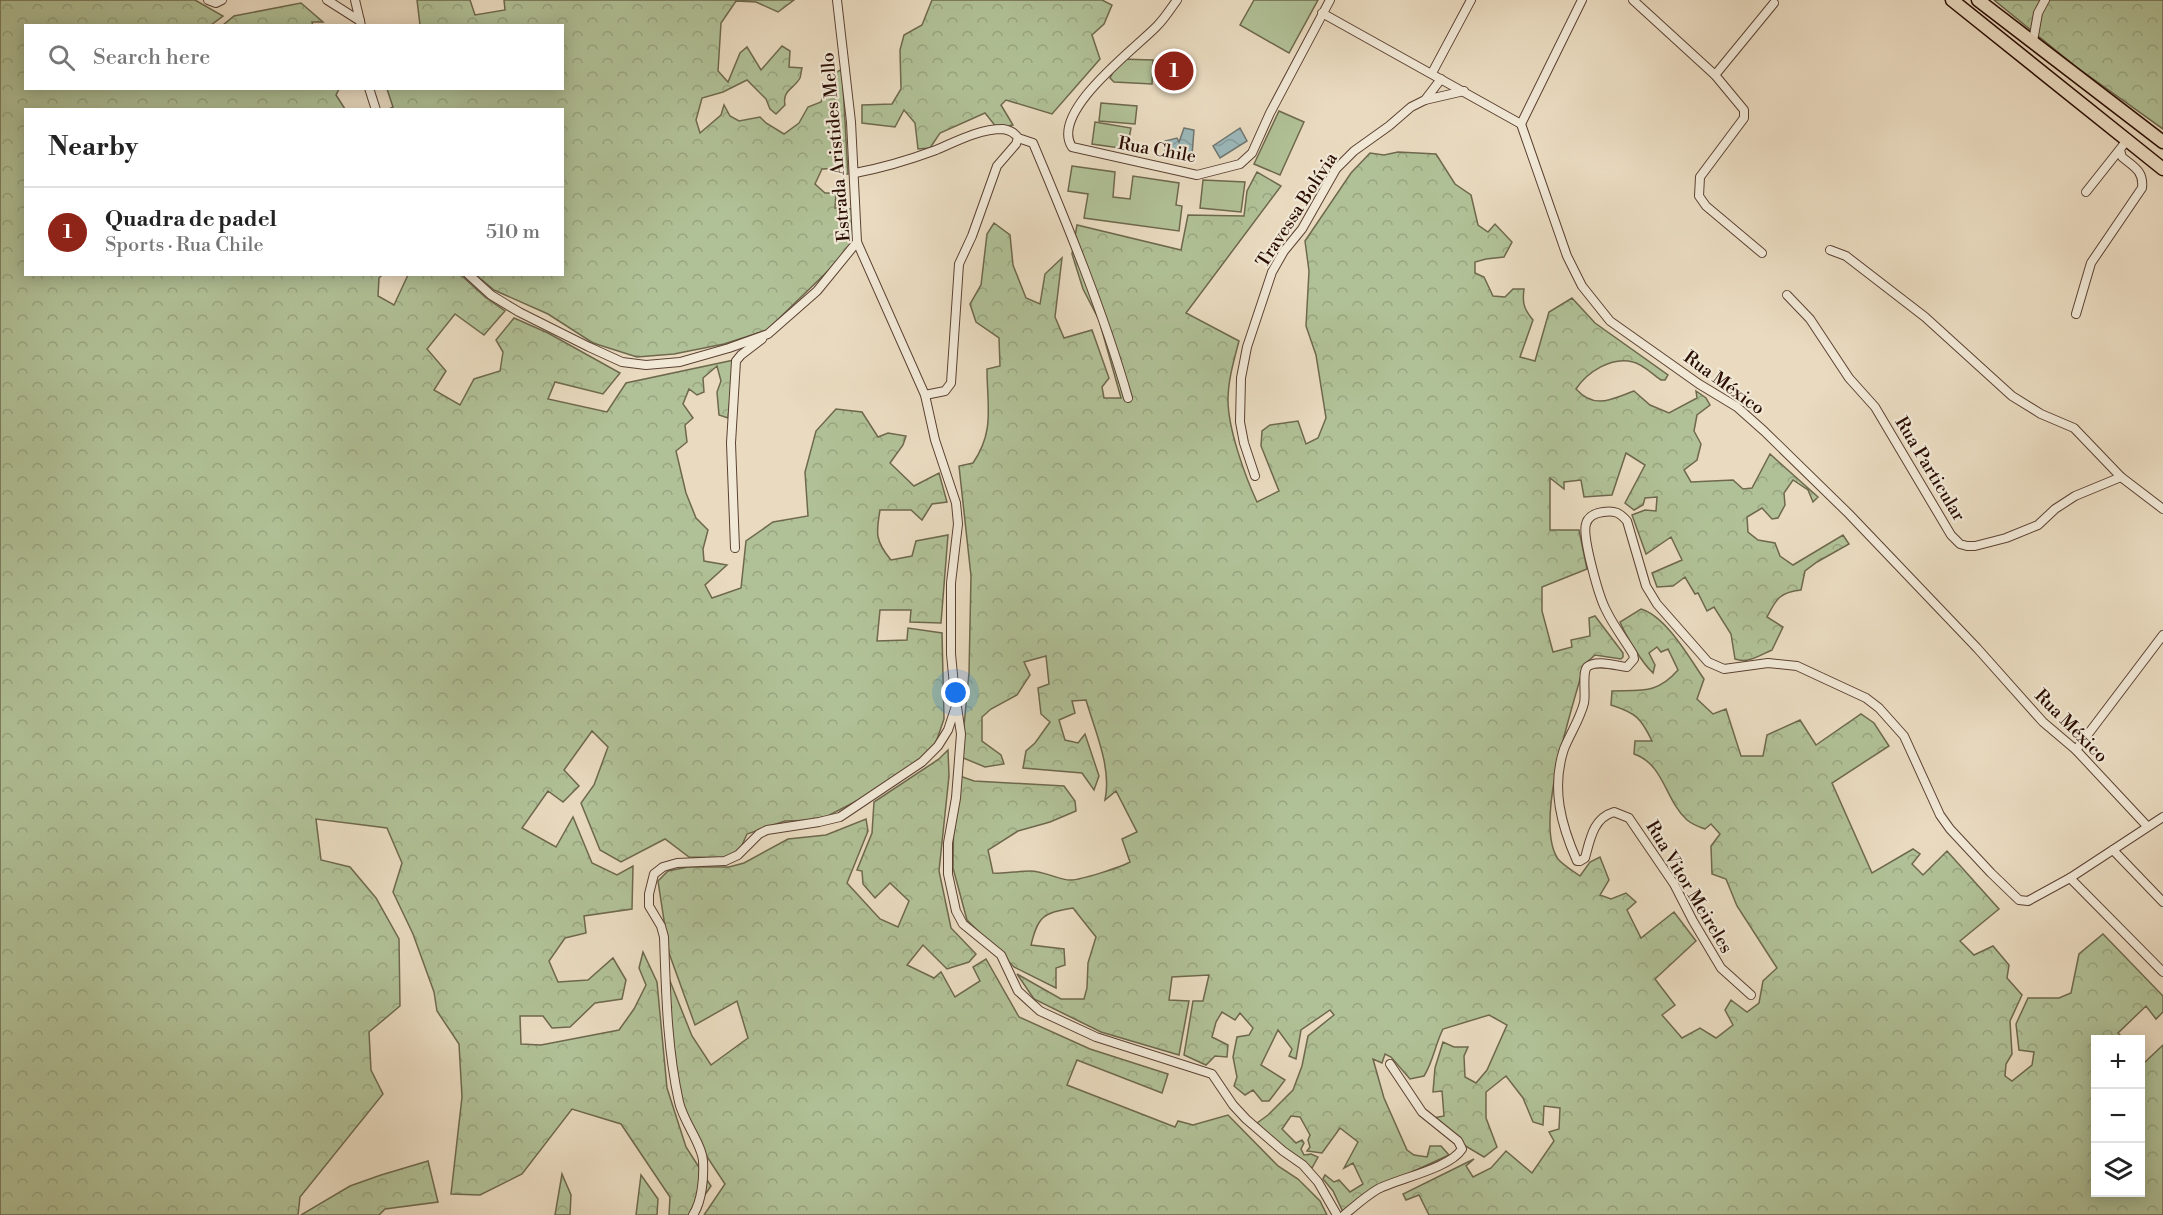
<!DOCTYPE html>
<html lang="en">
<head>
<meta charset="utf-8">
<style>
  :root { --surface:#fff; --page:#f6f6f6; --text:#222; --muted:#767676; --line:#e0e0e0; --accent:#8f2418 }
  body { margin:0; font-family:"Libre Bodoni",serif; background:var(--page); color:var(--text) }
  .controls { position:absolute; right:18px; bottom:18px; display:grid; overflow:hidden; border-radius:0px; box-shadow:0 3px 15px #0003 }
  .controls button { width:54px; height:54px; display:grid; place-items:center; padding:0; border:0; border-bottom:2px solid var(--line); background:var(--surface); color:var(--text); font:30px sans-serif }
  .you { position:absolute; left:956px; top:693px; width:21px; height:21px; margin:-15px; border:4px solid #fff; border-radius:50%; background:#1a73e8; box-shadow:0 0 0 9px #1a73e833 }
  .badge { display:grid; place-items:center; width:39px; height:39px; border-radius:50%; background:var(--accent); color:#fff; font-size:20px; font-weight:700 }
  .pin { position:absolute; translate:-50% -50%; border:3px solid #fff; box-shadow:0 2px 6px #0006 }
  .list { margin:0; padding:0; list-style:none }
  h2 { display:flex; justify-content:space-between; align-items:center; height:78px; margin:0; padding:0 24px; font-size:26px }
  h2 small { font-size:20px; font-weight:400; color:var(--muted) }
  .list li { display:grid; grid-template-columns:39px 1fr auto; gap:18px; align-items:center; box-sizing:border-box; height:90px; padding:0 24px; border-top:2px solid var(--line) }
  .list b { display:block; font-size:22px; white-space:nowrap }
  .list p { margin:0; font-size:20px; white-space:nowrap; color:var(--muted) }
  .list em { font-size:20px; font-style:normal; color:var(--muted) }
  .icon { flex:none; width:33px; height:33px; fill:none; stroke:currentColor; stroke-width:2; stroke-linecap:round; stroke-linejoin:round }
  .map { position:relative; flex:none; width:2163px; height:1215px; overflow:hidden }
  .search { position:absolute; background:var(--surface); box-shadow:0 3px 15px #0003; left:24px; top:24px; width:540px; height:66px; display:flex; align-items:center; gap:15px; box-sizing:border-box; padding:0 21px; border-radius:0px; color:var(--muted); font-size:22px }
  .panel { position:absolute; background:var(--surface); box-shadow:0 3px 15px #0003; left:24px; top:108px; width:540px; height:168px; border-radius:0px }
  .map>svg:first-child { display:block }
</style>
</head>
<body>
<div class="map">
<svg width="2163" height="1215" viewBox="0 0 2163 1215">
  <defs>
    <pattern id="forest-crowns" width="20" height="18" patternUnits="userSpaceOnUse" patternTransform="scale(1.5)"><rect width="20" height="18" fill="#b1c197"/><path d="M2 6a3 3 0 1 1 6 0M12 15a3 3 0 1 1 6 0" fill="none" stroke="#98a580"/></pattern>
    <pattern id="water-waves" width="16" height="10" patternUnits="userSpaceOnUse" patternTransform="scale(1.5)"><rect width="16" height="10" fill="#9bb9bb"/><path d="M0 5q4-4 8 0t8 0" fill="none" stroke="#869e9f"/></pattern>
  </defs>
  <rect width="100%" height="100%" fill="#eadbc0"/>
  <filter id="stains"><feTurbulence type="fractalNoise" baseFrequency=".00333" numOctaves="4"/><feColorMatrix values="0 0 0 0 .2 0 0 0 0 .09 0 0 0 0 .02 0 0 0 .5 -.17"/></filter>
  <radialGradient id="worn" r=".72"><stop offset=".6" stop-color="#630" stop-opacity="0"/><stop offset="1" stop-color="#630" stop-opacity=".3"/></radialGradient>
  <g fill="#b1c197" stroke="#6e684d" stroke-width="1.5">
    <polygon points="1254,0 1318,0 1289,53 1240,25"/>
    <polygon points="1120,59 1153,60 1152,84 1114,82 1110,78"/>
    <polygon points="1158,60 1190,61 1189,81 1159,81"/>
    <polygon points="1101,103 1137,106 1135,124 1099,121"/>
    <polygon points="1279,111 1304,122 1280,175 1254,164"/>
    <polygon points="1095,122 1131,128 1127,149 1092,144"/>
    <polygon points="1072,166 1115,172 1113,197 1130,199 1133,176 1179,183 1176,205 1182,206 1179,231 1084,218 1088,194 1068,191"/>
    <polygon points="1203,180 1245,182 1241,212 1200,208"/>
  </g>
  <g fill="url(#forest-crowns)" stroke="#6e684d" stroke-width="1.5">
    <path d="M 0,0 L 195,0 L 223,16 L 211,25 L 26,26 L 26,88 L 339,89 L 336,95 L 345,109 L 26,110 L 26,274 L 382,275 L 379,278 L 378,296 L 394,305 L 408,275 L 461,275 L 485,297 L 505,311 L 484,335 L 455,314 L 427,349 L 446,371 L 434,390 L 460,405 L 474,379 L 500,371 L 503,352 L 496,340 L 514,318 L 548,333 L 620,373 L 603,394 L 555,382 L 548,399 L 607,412 L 626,383 L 734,360 L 728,418 L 719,415 L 717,392 L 721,381 L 717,366 L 703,378 L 704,392 L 697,395 L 689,389 L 683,404 L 693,418 L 685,425 L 687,442 L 676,451 L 686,493 L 696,518 L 708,530 L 703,549 L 704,561 L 727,565 L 705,585 L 712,598 L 741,588 L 746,541 L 773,522 L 808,516 L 805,472 L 816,431 L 836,409 L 862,412 L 878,437 L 888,433 L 906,436 L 903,445 L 890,463 L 914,486 L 939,473 L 947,502 L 932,504 L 922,520 L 911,510 L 880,510 C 876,533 875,541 891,560 L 912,556 L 916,541 L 948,535 L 941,623 L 910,622 L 911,610 L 880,610 L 877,641 L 907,640 L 908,628 L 942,633 L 944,719 L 933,751 L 872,793 L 820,820 L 785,821 L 747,834 L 738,854 L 729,858 L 689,857 L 665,839 L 621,862 L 600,850 L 581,803 L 594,785 L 608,747 L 592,731 L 564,770 L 579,786 L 563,802 L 548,791 L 522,828 L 556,847 L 573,817 L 592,863 L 617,875 L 633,866 L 632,909 L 584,916 L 586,933 L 565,938 L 549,961 L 558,982 L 588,980 L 613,958 L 626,980 L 622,999 L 595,1003 L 570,1027 L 552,1028 L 543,1016 L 520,1016 L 521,1044 L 541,1045 L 619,1030 L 634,1009 L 646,985 L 639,968 L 643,952 L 657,982 L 667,1088 L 686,1147 L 711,1186 L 691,1215 L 669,1215 L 670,1197 L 621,1124 L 572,1109 L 522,1174 L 480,1195 L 451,1194 L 462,1097 L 459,1044 L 437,1011 L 434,992 L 413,934 L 393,892 L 402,863 L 387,828 L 316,819 L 321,860 L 350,867 L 376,898 L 399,939 L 400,1006 L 369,1032 L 371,1070 L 383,1094 L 300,1197 L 298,1215 L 0,1215 Z"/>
    <path d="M 417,0 L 470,0 L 475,15 L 505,10 L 504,0 L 794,0 L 778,12 L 756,2 L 736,1 L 721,23 L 718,71 L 728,82 L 740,53 L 747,47 L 761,70 L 782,46 L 790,51 L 789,67 L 802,68 C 801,71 801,75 800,78 C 794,89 782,90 785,105 L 776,114 L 770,109 L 766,99 L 747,80 L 723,92 L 702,98 L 696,120 L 700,133 L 721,115 L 724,105 L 730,116 L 739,121 L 760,117 L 766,123 L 784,134 L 799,123 L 808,107 L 821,102 L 830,76 L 842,69 L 848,174 L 845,174 L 841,168 L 822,169 L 815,184 L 825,193 L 836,193 L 835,208 L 853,209 L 853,242 L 831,268 L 767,330 L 724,344 L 674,354 L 637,357 L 593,343 L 548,314 L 494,290 L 476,275 L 562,274 L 562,110 L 389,109 L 393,107 L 387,89 L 562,88 L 562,26 L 420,25 Z"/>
    <polygon points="932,0 1102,0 1112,5 1104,24 1092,35 1100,59 1052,114 1006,100 1001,105 1013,125 997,128 985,113 940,133 930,148 918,149 915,123 904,110 895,127 862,123 862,105 892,104 901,89 900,50 904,35 922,25"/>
    <polygon points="1994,0 2163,0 2163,129 2075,66"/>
    <polygon points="301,3 323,22 312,22 313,26 223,25 234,16"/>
    <path d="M 1398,152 L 1436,154 L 1455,184 L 1471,195 L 1478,225 L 1488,232 L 1495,224 L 1512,242 L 1504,257 L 1486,259 L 1475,262 L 1475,273 L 1484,277 L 1493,296 L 1505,297 L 1513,289 L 1524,289 C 1522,303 1524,309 1533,320 L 1520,357 L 1535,361 L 1549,312 L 1572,298 L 1595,323 L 1668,375 L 1665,380 L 1661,380 C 1653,375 1643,364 1633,362 C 1612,356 1587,372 1576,389 C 1595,410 1612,399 1634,391 L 1650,405 L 1669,413 L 1697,398 L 1696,391 L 1706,398 L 1710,405 L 1697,415 L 1694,431 L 1701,444 L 1697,460 L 1684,470 L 1691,482 L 1733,480 L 1743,489 L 1752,488 L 1770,454 L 1818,497 L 1813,502 L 1808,490 L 1793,480 L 1784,493 L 1785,505 L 1778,518 L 1772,519 L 1762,508 L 1747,517 L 1748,532 L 1758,540 L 1775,543 L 1780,556 L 1793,565 L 1843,535 L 1849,544 L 1817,562 L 1805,571 L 1801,590 C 1780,592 1776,599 1767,617 L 1783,627 L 1772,650 C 1760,655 1748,664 1735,659 L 1731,634 L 1714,607 L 1707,611 L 1698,593 L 1695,594 L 1685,577 L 1673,586 L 1657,587 L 1652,573 L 1682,560 L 1671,537 L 1646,554 L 1632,515 L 1645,510 L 1656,511 L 1657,497 L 1645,498 L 1643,505 L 1634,510 L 1625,503 L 1645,465 L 1626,453 L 1612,495 L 1584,497 L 1581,480 L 1564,482 L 1564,489 L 1550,478 L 1550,530 L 1579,530 L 1587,569 L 1542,587 L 1542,611 L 1553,652 L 1572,647 L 1571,640 L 1590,636 L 1589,618 L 1595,616 L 1623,653 L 1623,657 L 1621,659 L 1595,655 L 1584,665 C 1573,707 1533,822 1558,859 C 1563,865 1573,871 1580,876 L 1590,862 L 1600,857 L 1609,880 L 1600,895 L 1611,899 L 1626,893 L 1636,902 L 1627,910 L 1641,938 L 1674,912 L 1696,941 L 1655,979 L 1675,1005 L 1662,1015 L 1682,1038 L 1700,1028 L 1716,1038 L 1733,1025 L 1725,1010 L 1731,1000 L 1747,1012 L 1759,1003 L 1763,981 L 1777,968 L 1737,906 L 1726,879 L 1712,874 L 1711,846 L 1720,834 L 1711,824 L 1705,829 C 1699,827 1692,824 1687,820 C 1665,800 1664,764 1634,754 L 1635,741 L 1652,741 C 1641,718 1636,713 1611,705 L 1612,691 C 1642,690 1657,694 1678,670 L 1668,649 L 1661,652 L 1657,647 L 1649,653 L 1655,665 L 1653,673 C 1642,663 1626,636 1620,622 L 1641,609 C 1666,616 1690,659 1704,679 L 1697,699 L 1713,714 L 1726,709 L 1741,756 L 1763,756 L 1767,735 L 1800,720 L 1816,745 L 1861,714 L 1874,723 L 1889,746 L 1832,783 L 1872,873 L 1913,849 L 1920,854 L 1912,864 L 1923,875 L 1947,851 L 1999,909 L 1960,941 L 1974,955 L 1993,946 L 2009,965 L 2007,978 L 2022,995 L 2010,1021 L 2012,1054 L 2006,1064 L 2005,1076 L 2012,1081 L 2032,1065 L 2034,1052 L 2019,1050 L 2016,1024 L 2028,998 L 2059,998 L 2071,993 L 2079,954 L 2103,934 L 2163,996 L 2163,1012 L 2156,1019 L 2146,1006 L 2118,1033 L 2124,1039 L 2096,1040 L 2096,1192 L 2140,1192 L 2141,1059 L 2144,1063 L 2163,1045 L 2163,1215 L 1429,1215 L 1419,1195 L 1406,1200 L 1403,1194 L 1474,1159 L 1466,1166 L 1473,1177 L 1491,1168 L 1506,1151 L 1532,1173 L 1554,1141 L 1549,1132 L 1559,1129 L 1560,1108 L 1544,1106 L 1543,1125 L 1533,1122 L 1523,1098 L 1506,1076 L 1486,1092 L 1486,1118 L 1497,1147 L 1484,1157 L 1452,1138 L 1433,1118 L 1444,1116 L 1442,1091 L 1433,1092 L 1435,1068 L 1443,1042 L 1454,1047 L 1468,1047 L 1464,1056 L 1465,1077 L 1476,1083 L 1487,1070 L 1507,1025 L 1489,1015 L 1443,1029 C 1435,1045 1433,1062 1424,1076 L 1410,1079 L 1391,1057 L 1385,1054 L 1382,1063 L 1373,1059 L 1384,1098 L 1407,1150 L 1414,1155 L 1427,1157 L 1430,1146 L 1441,1146 L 1449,1155 L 1384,1185 L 1344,1214 L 1333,1191 L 1323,1179 L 1325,1175 L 1334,1182 L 1339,1180 L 1350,1192 L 1363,1184 L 1353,1163 L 1344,1168 L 1358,1142 L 1340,1128 L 1322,1153 L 1307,1151 L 1310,1147 L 1308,1140 L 1310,1135 L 1300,1117 L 1291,1116 L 1282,1129 L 1296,1143 L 1302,1140 L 1304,1143 L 1301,1149 L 1304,1155 L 1311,1154 L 1318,1157 L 1312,1168 L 1275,1141 L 1257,1123 L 1268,1115 L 1293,1090 L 1302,1066 L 1308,1036 L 1334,1015 L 1330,1010 L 1301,1030 L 1296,1059 L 1289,1056 L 1292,1049 L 1278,1030 L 1261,1065 L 1285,1080 L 1269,1101 L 1262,1101 L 1253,1090 L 1245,1095 L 1234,1086 L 1237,1077 L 1233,1057 L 1237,1037 L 1249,1035 L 1253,1028 L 1240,1013 L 1235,1020 L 1222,1012 L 1216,1022 L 1212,1037 L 1228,1045 L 1227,1057 L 1215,1056 L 1206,1065 L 1184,1055 L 1193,1001 L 1203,1001 L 1209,975 L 1172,977 L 1169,1000 L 1189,1001 L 1179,1055 L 1101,1032 L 1034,999 L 1017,974 L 1061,999 L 1084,999 L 1087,988 L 1088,963 L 1096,937 L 1073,908 C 1043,913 1038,916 1031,945 L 1064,949 L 1065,965 L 1056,968 L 1056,988 L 1014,967 L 967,920 L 953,868 L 954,797 L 957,775 L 974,781 L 1064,786 L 1075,801 L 1076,811 L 1050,822 L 1018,831 L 988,850 L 993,873 C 1006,874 1017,871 1030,871 C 1044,871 1062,881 1071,880 C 1081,880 1121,867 1130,862 L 1122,839 L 1137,832 L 1116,791 L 1105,800 C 1112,768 1095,731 1086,700 L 1072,701 L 1075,713 L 1059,720 L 1065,740 L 1078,743 L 1085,734 L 1099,776 L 1094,790 L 1082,773 L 1023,768 L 1026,751 L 1035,743 L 1050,722 L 1041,714 L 1038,688 L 1049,684 L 1046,656 L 1024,662 L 1030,675 L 1017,695 L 991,709 L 982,717 L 982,741 L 1001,755 L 1004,764 L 985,767 L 961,757 L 969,673 L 971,576 L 959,466 L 973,463 C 995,431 987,406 987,369 L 1000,366 L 999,338 L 976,322 L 970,304 L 981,285 L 987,234 L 994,223 L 1010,235 L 1013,265 L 1026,298 L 1040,304 L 1045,274 L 1062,258 L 1055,317 L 1064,338 L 1092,330 L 1109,378 L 1102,387 L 1104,398 L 1121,398 L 1099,320 L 1083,289 L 1072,254 L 1077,225 L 1181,250 L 1188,215 L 1244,216 L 1247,191 L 1257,172 L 1281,186 L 1186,313 L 1239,341 C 1234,360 1228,380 1228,400 C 1228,429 1245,476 1257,502 L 1279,491 L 1261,446 L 1262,431 L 1270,425 L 1298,421 L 1306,444 L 1318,438 L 1326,418 L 1316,355 L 1306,326 L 1309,271 L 1305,241 L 1351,173 L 1370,153 L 1384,155 Z"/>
    <polygon points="948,750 949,776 939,871 951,928 976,954 969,962 947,969 923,945 907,965 934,978 941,972 955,997 980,981 973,967 986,959 1019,1017 1090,1049 1168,1074 1162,1093 1077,1060 1067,1085 1175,1127 1178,1121 1193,1125 1228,1115 1278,1166 1298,1179 1320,1201 1327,1215 704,1215 725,1184 694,1137 675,1083 668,976 692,1036 711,1065 748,1038 737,1001 695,1025 669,953 658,881 668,871 688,867 729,867 744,863 788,839 826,835 866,819 868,831 847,883 880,919 898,927 909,901 890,883 875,898 863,884 862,871 857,870 872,833 874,802 939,759"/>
    <polygon points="428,1161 438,1202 385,1209 379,1215 301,1215 350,1186 381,1175"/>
    <polygon points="562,1174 571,1195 570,1215 555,1215"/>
    <polygon points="641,1175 658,1199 657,1215 636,1215"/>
  </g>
  <g fill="url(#water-waves)" stroke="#6e7571" stroke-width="1.5">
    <polygon points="1184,128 1194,130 1192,155 1165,153 1165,141 1177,138 1179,142"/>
    <polygon points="1240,128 1247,141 1220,158 1213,146"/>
  </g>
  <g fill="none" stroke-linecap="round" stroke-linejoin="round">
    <defs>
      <g id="minor">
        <polyline points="208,0 216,3 222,0"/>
        <polyline points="327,0 360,21 361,26"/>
        <polyline points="355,0 360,21"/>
        <path d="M 1177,0 C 1171,8 1165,18 1157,26 C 1136,48 1049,112 1072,147 L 1197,175 L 1240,164 L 1252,153 L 1270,113 L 1330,0"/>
        <polyline points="1633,0 1715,75 1744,110 1744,118 1700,177 1699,196 1706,206 1762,253"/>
        <polyline points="1322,13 1521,124 1567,256 1582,286 1610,321 1699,384 1737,407 1764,431 1849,514 1977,648 2043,722 2076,750 2147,826"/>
        <polyline points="2033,41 2038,13 2045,0"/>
        <polyline points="1432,73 1471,0"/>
        <polyline points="1715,75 1774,3"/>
        <polyline points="369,88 376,110"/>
        <polyline points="1425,100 1441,79"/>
        <polyline points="1521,124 1582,0"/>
        <path d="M 1018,138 L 1033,143 C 1068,226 1103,311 1128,398"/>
        <path d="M 855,173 C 882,168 909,160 936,150 C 957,141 979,129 1003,129 C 1009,130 1015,133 1018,138 L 1016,144 L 997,166 L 972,236 L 959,264 L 951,383 L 945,391 L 925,395"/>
        <polyline points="2086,192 2128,139"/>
        <polyline points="468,274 491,295 519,312 589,347 622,362 646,365 680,362 729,348 768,334 817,291 857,242"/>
        <polyline points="1787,295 1810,319 1849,378 1875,407 1951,535 1960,544 1967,546 1975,546 2006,538 2038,525 2055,509 2075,496 2121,477 2074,428 2041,414 2012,396 1925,317 1846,256 1830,250"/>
        <path d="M 2076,314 L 2091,263 L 2142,188 C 2144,171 2134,167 2122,157 L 2120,150"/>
        <polyline points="1255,476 1244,443 1240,422 1241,378 1247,347 1272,272 1284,251 1302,229 1336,169 1354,151 1389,126 1411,107 1425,100 1464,91"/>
        <polyline points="2121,477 2163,509"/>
        <polyline points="735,548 731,443 736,361 741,355 762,339"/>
        <polyline points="957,707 961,734 956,798 948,843 948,874 956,911 963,924 1001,955 1018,991 1040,1011 1096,1037 1212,1074 1233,1105 1246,1119 1283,1151 1303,1165 1318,1182 1337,1215"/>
        <polyline points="2076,750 2163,635"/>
        <polyline points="2113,850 2163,902"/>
        <polyline points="2070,878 2163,972"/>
        <path d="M 1751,995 L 1721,968 L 1693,921 L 1674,884 L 1629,818 L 1614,812 C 1593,818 1590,840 1585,858 L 1580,861 L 1577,861 C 1561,825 1551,788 1564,749 C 1570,734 1580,719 1584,703 C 1586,694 1582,673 1587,667 C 1596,659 1617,666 1627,667 L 1634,659 L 1633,654 C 1624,639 1613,625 1606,610 C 1599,597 1582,537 1586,524 C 1588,516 1596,513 1603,512 C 1615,510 1620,513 1627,521 L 1646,586 L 1657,604 L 1708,662 L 1724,669 L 1768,663 L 1797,666 L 1866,698 L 1879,708 L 1904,736 L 1940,815 L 1950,829 L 1991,873 L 2019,900 L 2028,901 L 2070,878 L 2163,817"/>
        <path d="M 693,1215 C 702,1201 704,1178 703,1161 C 702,1144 683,1121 679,1102 C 667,1048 666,992 664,937 L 661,926 L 649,906 L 649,894 L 654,874 L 663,867 L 677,863 L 725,861 L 738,855 L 759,834 L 767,830 L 819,822 L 840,817 L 922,762 L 938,746 L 948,730 L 956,706 L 951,654 L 951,583 L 958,524 L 956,503 L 935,440 L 925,395 L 857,242 L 851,122 L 837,0"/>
        <path d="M 1344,1215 C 1355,1206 1366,1196 1378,1189 C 1399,1178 1449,1169 1462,1149 L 1458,1141 L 1422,1112 L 1390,1064"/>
      </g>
      <g id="primary">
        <polyline points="1952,0 2163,169"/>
        <polyline points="1978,0 2163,142"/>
      </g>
    </defs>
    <use href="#minor" stroke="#5b4132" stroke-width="10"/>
    <use href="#primary" stroke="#2b0e03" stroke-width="15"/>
    <use href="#minor" stroke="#f1e8d6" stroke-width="8"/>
    <use href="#primary" stroke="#eadbc0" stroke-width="12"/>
  </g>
  <g text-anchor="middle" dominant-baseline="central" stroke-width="4.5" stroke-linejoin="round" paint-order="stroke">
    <g font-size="18" fill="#2b0e03" stroke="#f1e8d6">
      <text transform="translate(836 147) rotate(-95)">Estrada Aristides Mello</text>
      <text transform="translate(1157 150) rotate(10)">Rua Chile</text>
      <text transform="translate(1297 210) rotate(-57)">Travessa Bolívia</text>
      <text transform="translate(1724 383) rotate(36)">Rua México</text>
      <text transform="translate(1930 469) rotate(59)">Rua Particular</text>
      <text transform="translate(2071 726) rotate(45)">Rua México</text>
      <text transform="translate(1689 887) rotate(59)">Rua Vitor Meireles</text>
    </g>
  </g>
  <rect width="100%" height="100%" filter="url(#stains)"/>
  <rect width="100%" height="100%" fill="url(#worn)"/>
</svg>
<div class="controls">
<button>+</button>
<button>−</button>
<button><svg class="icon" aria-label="layers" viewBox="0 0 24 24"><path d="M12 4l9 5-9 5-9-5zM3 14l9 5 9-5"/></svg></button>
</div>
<div class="you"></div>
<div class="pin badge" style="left:1174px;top:71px">1</div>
<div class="search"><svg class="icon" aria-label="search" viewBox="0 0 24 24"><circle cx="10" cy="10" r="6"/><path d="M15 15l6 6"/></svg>Search here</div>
<section class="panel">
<h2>Nearby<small></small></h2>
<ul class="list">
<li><span class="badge">1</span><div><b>Quadra de padel</b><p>Sports · Rua Chile</p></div><em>510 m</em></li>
</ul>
</section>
</div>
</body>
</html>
